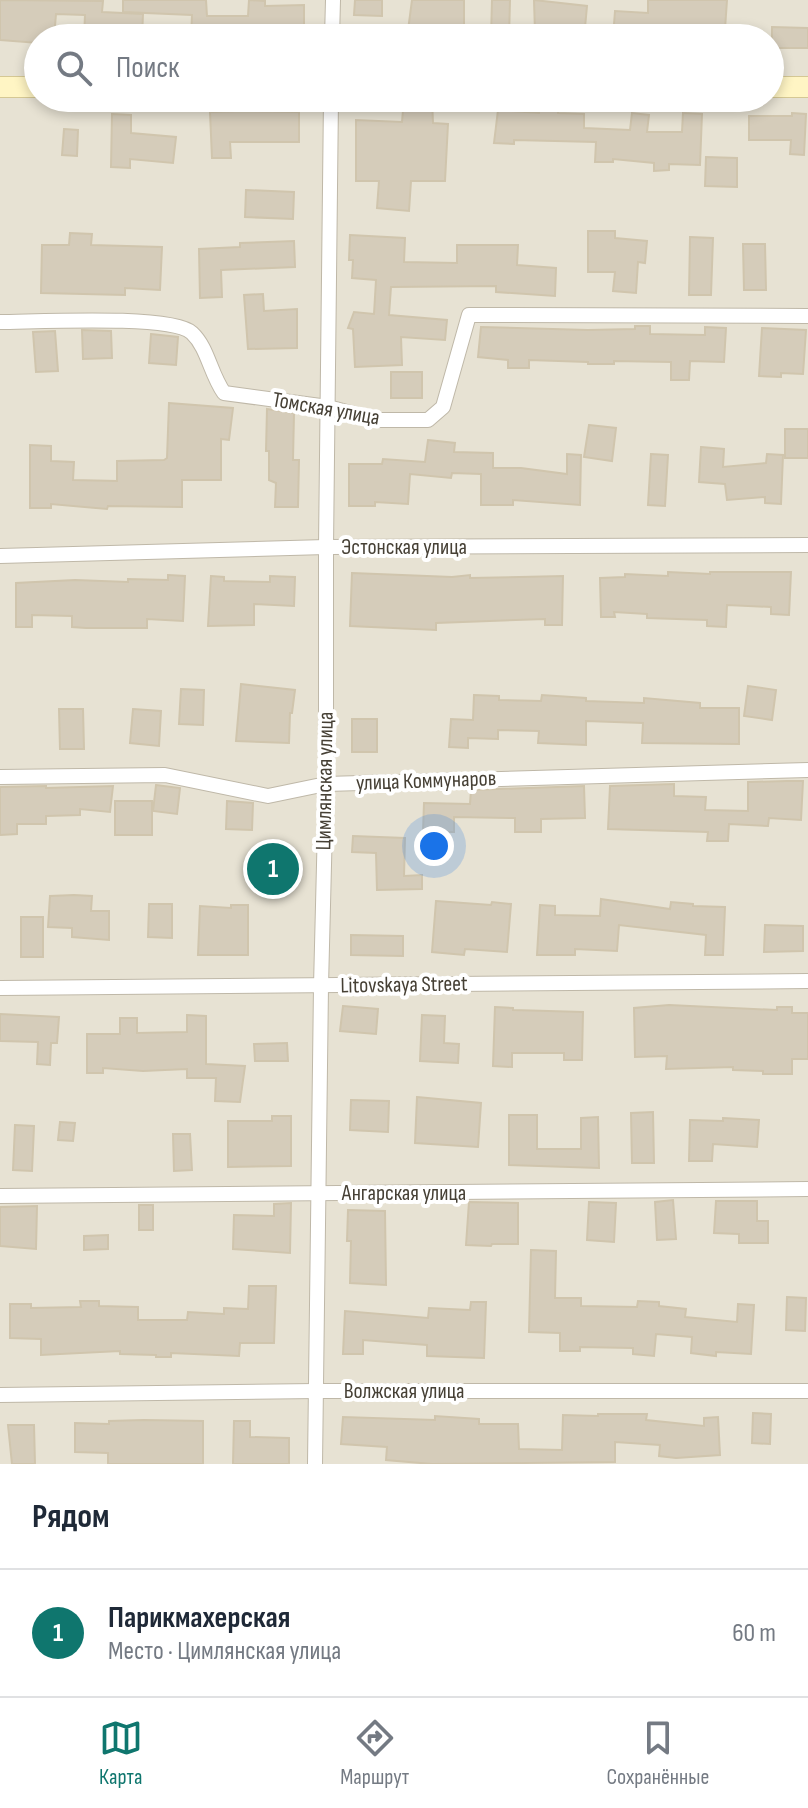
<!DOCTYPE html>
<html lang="ru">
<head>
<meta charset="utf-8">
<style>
  :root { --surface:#fff; --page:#f6f6f7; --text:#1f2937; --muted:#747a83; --line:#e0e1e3; --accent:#0f766e }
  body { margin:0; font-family:"Sofia Sans Condensed",sans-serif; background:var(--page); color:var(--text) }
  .you { position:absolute; left:434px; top:846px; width:28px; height:28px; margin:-20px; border:6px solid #fff; border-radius:50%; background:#1a73e8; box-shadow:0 0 0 12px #1a73e833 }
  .badge { display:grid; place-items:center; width:52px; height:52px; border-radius:50%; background:var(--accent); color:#fff; font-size:26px; font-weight:700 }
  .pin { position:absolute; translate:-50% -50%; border:4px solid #fff; box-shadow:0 2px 8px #0006 }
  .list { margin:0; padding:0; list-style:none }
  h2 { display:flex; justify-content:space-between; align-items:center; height:104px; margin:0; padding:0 32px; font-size:34px }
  h2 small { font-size:26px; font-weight:400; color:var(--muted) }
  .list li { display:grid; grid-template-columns:52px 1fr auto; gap:24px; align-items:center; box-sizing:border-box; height:128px; padding:0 32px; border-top:2px solid var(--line) }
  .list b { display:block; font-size:30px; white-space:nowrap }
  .list p { margin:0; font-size:26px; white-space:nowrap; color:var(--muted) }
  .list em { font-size:26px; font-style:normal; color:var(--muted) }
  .icon { flex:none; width:44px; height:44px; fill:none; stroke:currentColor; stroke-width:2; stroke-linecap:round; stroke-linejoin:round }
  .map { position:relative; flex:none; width:808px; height:1464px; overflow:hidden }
  .search { position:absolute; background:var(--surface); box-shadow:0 4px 12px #0003; left:24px; right:24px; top:24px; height:88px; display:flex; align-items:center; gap:20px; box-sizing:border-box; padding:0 28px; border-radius:44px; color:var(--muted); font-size:30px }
  .sheet { height:232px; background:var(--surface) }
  nav { display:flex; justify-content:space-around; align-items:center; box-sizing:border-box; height:112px; border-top:2px solid var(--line); background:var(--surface); font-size:22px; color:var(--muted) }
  nav a { display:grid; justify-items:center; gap:4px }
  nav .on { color:var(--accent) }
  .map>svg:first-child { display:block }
</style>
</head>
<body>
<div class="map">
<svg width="808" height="1464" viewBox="0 0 808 1464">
  <rect width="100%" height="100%" fill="#f3f0e5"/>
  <path fill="#e7e2d3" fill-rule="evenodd" d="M 0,0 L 808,0 L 808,1464 L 0,1464 ZM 38,38 L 770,38 L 770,98 L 38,98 Z"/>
  <g fill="#d5ccba" stroke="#d0c5ad" stroke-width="2">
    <polygon points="0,0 103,1 102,12 143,14 142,38 84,38 85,15 56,14 54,38 38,38 38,43 0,40"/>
    <polygon points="123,0 206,0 207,16 248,16 249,0 265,1 265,6 304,5 304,38 191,38 192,15 123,12"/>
    <polygon points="355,0 382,0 382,16 354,15"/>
    <polygon points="412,0 464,0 464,38 407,38"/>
    <polygon points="492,0 510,0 509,38 491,38"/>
    <polygon points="534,0 587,6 584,38 535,32"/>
    <polygon points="648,0 727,0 725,29 695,27 694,38 613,38 615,11 648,13"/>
    <polygon points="772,27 808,28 808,48 772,48"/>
    <polygon points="404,98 432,98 433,123 448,124 445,181 411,181 409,211 377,208 379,181 356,181 356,120 402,122"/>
    <polygon points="539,109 558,109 558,113 584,114 584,128 630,130 632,113 649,115 647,132 682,132 683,113 702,114 700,165 669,164 669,170 654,171 654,163 613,159 613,162 595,162 596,142 514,140 514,144 494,143 498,110 539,113"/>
    <polygon points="244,111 299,112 299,142 230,142 231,158 212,158 210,112"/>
    <polygon points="792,113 806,114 804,155 790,154 791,140 749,140 749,116 792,116"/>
    <polygon points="112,114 131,115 131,133 176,137 173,163 130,159 130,168 111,167"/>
    <polygon points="64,129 78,130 77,156 62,155"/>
    <polygon points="706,157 737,158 737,187 705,186"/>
    <polygon points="246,190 294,192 293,219 245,217"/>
    <polygon points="588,231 615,231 615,238 647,241 645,263 638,262 636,293 613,291 615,272 588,272"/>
    <polygon points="70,233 92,234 91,245 162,247 160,290 125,288 125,295 41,293 42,245 69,245"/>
    <polygon points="350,235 405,238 404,262 457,263 457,245 518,245 517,265 556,268 555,296 496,292 496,286 391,287 389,315 447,320 445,340 401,337 402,365 355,367 353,329 348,328 354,312 374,314 376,280 352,278 353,260 349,260"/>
    <polygon points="690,237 713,238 711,295 689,295"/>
    <polygon points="294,241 295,267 221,270 222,297 200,298 199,249 240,247 240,243"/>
    <polygon points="743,244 765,244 766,290 744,290"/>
    <polygon points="263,294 264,311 297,309 297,348 248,349 244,295"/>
    <polygon points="635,326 650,326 650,334 705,335 705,327 726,328 724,362 690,361 689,380 671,380 671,362 614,361 614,364 588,364 588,362 529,360 529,368 508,368 508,360 478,357 481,327 588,330 635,329"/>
    <polygon points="762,328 806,330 803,374 781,373 781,377 759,376"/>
    <polygon points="82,330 111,331 112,358 83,359"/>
    <polygon points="55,331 58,371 36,372 33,332"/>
    <polygon points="151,334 178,337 176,365 149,363"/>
    <rect x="391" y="372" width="31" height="26"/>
    <polygon points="169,403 233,408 229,440 221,439 221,480 182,480 182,507 108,506 107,509 51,504 51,508 30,508 30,445 51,446 51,461 74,462 73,480 117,481 117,461 164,460 167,458"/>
    <polygon points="267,409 294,413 293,460 299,460 298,507 275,507 276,483 269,480 269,451 266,451"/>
    <polygon points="589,425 616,428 612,461 584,457"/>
    <rect x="785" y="429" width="23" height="29"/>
    <polygon points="428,440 455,443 454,452 493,453 493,468 521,468 567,474 567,454 581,455 580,505 513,500 513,505 481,505 481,474 452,473 451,478 410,474 408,504 375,502 375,506 349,506 349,464 382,464 383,459 425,462"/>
    <polygon points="701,447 724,449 723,467 766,463 767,454 783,455 781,504 765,503 765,497 727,500 725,484 699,482"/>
    <polygon points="651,454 668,455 665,506 648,505"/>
    <polygon points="668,572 710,574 710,572 791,572 789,615 771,614 771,607 727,605 726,627 707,626 707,620 647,618 647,614 614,612 615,617 601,617 600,578 625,577 625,574 668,576"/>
    <polygon points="352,573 452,577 470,575 470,578 563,576 562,625 545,625 545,619 436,623 436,630 350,626"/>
    <polygon points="168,575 185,576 183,621 147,619 147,628 86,628 72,627 72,616 32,615 32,627 16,627 16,583 75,580 128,582 128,579 168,580"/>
    <polygon points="211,576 224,577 224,581 270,582 270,576 295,577 294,606 254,604 254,625 208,626"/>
    <polygon points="241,684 295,690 292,713 290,713 289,743 236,741"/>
    <polygon points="748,686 776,690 772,720 744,716"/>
    <polygon points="181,689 204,690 203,725 179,724"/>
    <polygon points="474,695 499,696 499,700 541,701 542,695 586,698 586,701 644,703 644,698 700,703 700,708 739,708 739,744 642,743 643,723 586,721 586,745 538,743 539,731 498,730 498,739 468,738 468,748 449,747 451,719 473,720"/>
    <polygon points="59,709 83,709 84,749 60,749"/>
    <polygon points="133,709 161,711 159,746 130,743"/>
    <rect x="352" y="719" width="25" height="33"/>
    <polygon points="787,781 803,781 801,820 769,818 768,826 729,824 728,841 707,841 708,832 608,829 610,786 674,784 674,796 706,797 705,810 748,811 748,782"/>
    <polygon points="156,785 180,788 177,814 153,811"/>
    <polygon points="46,786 46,788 113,786 110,812 80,809 80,815 46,816 46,824 17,824 17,834 0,835 0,787"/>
    <polygon points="584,786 585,818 541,819 541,832 515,832 515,818 454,817 454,832 423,832 424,803 470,804 471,790"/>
    <rect x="115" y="801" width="37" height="34"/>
    <polygon points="227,801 253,803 252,830 226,829"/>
    <polygon points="353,836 405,838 404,876 422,875 422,889 377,890 376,853 352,852"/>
    <polygon points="260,848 288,849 287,890 259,889"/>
    <polygon points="74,895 92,896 91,911 109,911 109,940 72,937 72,928 48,927 50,896"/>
    <polygon points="601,899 670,909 671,902 693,904 693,906 725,907 723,955 705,955 706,935 619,925 617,951 575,949 575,955 537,955 540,905 555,906 555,915 600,916"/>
    <polygon points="436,901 491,905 492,902 511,904 507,952 465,949 464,955 432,952"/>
    <polygon points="149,904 172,904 172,938 148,937"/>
    <polygon points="231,905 248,905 248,955 198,955 200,906 231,908"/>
    <rect x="21" y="917" width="22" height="40"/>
    <polygon points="765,925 803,926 803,951 764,952"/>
    <polygon points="351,935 403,936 403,956 351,955"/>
    <polygon points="669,1005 777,1010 777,1007 792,1007 792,1013 808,1013 808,1059 792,1059 792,1074 763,1074 763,1071 733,1070 733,1067 666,1069 667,1056 635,1057 634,1008"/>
    <polygon points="343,1006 378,1009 376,1034 340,1031"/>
    <polygon points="495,1007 513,1008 513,1010 583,1012 582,1060 564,1060 564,1053 512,1053 512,1067 493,1066"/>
    <polygon points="0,1014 59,1017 57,1043 51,1043 50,1065 37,1064 38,1042 0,1041"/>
    <polygon points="187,1015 206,1016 206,1064 245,1066 240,1102 215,1101 216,1078 187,1078 187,1069 143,1071 103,1068 103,1073 87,1073 87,1034 120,1034 120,1018 137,1018 137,1033 187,1032"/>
    <polygon points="422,1015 445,1016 444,1043 459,1044 458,1063 420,1061"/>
    <polygon points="287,1043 288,1061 255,1061 254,1044"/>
    <polygon points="417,1097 481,1103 478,1147 415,1143"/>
    <polygon points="351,1100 389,1101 388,1132 350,1130"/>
    <polygon points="653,1112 654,1163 632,1163 631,1113"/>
    <polygon points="509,1115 537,1115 537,1149 581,1149 581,1118 598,1117 599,1168 509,1165"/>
    <polygon points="272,1116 291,1116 291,1166 228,1167 228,1121 272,1121"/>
    <polygon points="723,1118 759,1120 757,1147 713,1144 712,1161 689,1161 690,1120 723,1121"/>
    <polygon points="60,1122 75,1123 73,1141 58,1140"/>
    <polygon points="15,1125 34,1126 32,1171 13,1170"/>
    <polygon points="173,1134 190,1134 192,1170 174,1171"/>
    <polygon points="673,1200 676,1239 657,1240 655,1202"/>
    <polygon points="716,1201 757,1201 757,1221 768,1221 768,1243 739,1243 739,1234 714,1233"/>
    <polygon points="469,1202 518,1203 518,1244 492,1244 491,1246 466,1245"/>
    <polygon points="589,1202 616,1203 614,1242 587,1240"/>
    <polygon points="291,1203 290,1253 233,1249 234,1215 274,1216 274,1204"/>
    <rect x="139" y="1205" width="14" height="25"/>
    <polygon points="37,1206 36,1249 0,1246 0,1207"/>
    <polygon points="348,1210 385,1211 386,1285 350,1283 351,1241 347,1241"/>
    <polygon points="108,1235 108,1249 84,1250 84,1236"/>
    <polygon points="531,1250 556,1251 555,1298 581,1298 581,1306 637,1307 638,1301 659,1302 659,1306 686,1309 685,1317 737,1322 738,1304 754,1305 751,1354 716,1352 716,1356 691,1353 692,1337 656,1334 654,1356 633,1354 633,1348 580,1347 580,1351 560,1351 560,1333 529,1332"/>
    <polygon points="249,1286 276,1286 274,1343 240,1343 239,1356 171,1353 171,1357 156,1357 156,1355 120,1354 120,1351 41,1355 41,1339 10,1338 10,1304 31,1304 31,1308 81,1307 80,1301 99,1301 99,1306 138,1307 138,1320 187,1320 188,1312 224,1314 224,1308 248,1309"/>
    <polygon points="787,1297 806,1298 805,1331 786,1330"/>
    <polygon points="471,1302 486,1302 484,1358 427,1356 427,1345 363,1340 363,1354 343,1354 345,1311 428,1318 429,1308 470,1310"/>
    <polygon points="753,1413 771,1414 770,1444 752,1443"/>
    <polygon points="598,1414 647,1414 646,1420 704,1426 704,1418 718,1417 720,1455 676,1458 659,1456 660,1445 615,1442 615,1462 432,1464 386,1460 387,1447 341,1444 343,1417 435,1420 435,1416 479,1419 479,1424 518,1424 519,1449 562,1450 563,1415 598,1416"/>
    <polygon points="144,1420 203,1421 203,1464 108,1464 108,1453 75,1452 75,1423 109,1424 109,1421"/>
    <polygon points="234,1421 250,1421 250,1437 289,1438 289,1464 233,1464"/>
    <polygon points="8,1425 34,1425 35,1464 12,1464"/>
  </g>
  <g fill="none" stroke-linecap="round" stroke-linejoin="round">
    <defs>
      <g id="minor">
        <polyline points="332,38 333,0"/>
        <path d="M 0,322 C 33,322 172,314 192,333 C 208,348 210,373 224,393 L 328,407 L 376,420 L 428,420 L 443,407 L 469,315 L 808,316"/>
        <polyline points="0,556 326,547 808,545"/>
        <polyline points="0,777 165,775 268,796 326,784 808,770"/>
        <polyline points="0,988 808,981"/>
        <polyline points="0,1196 808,1189"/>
        <polyline points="0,1395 316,1391 808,1391"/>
        <polyline points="315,1464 321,986 326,784 326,547 331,98"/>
      </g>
      <g id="secondary">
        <polyline points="0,87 38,87"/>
        <polyline points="770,87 808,87"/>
      </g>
    </defs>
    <use href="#minor" stroke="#bfb8a8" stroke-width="16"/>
    <use href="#secondary" stroke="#d5c894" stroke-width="22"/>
    <use href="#minor" stroke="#fff" stroke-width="14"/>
    <use href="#secondary" stroke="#fff5c4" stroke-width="20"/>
  </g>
  <g text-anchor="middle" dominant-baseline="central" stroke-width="8" stroke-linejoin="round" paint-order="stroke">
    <g font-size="22" fill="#464035" stroke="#fff">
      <text transform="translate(326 409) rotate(10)">Томская улица</text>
      <text x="404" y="547">Эстонская улица</text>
      <text transform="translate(325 781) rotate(-89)">Цимлянская улица</text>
      <text transform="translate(426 781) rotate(-2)">улица Коммунаров</text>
      <text transform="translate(404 985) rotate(-1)">Litovskaya Street</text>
      <text x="404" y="1193">Ангарская улица</text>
      <text x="404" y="1391">Волжская улица</text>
    </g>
  </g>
</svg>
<div class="you"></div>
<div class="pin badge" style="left:273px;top:869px">1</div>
<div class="search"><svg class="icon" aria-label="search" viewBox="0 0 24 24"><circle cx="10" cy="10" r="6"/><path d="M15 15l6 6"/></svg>Поиск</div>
</div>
<section class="sheet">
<h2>Рядом<small></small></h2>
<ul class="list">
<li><span class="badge">1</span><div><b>Парикмахерская</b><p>Место · Цимлянская улица</p></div><em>60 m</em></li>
</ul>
</section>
<nav>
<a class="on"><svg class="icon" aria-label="map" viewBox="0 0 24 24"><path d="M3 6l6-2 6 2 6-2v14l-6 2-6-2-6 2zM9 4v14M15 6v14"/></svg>Карта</a>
<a><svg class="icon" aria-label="directions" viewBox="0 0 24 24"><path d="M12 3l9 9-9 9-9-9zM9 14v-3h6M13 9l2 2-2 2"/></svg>Маршрут</a>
<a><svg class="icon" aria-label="saved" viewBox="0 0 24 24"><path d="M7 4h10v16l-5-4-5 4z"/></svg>Сохранённые</a>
</nav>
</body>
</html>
